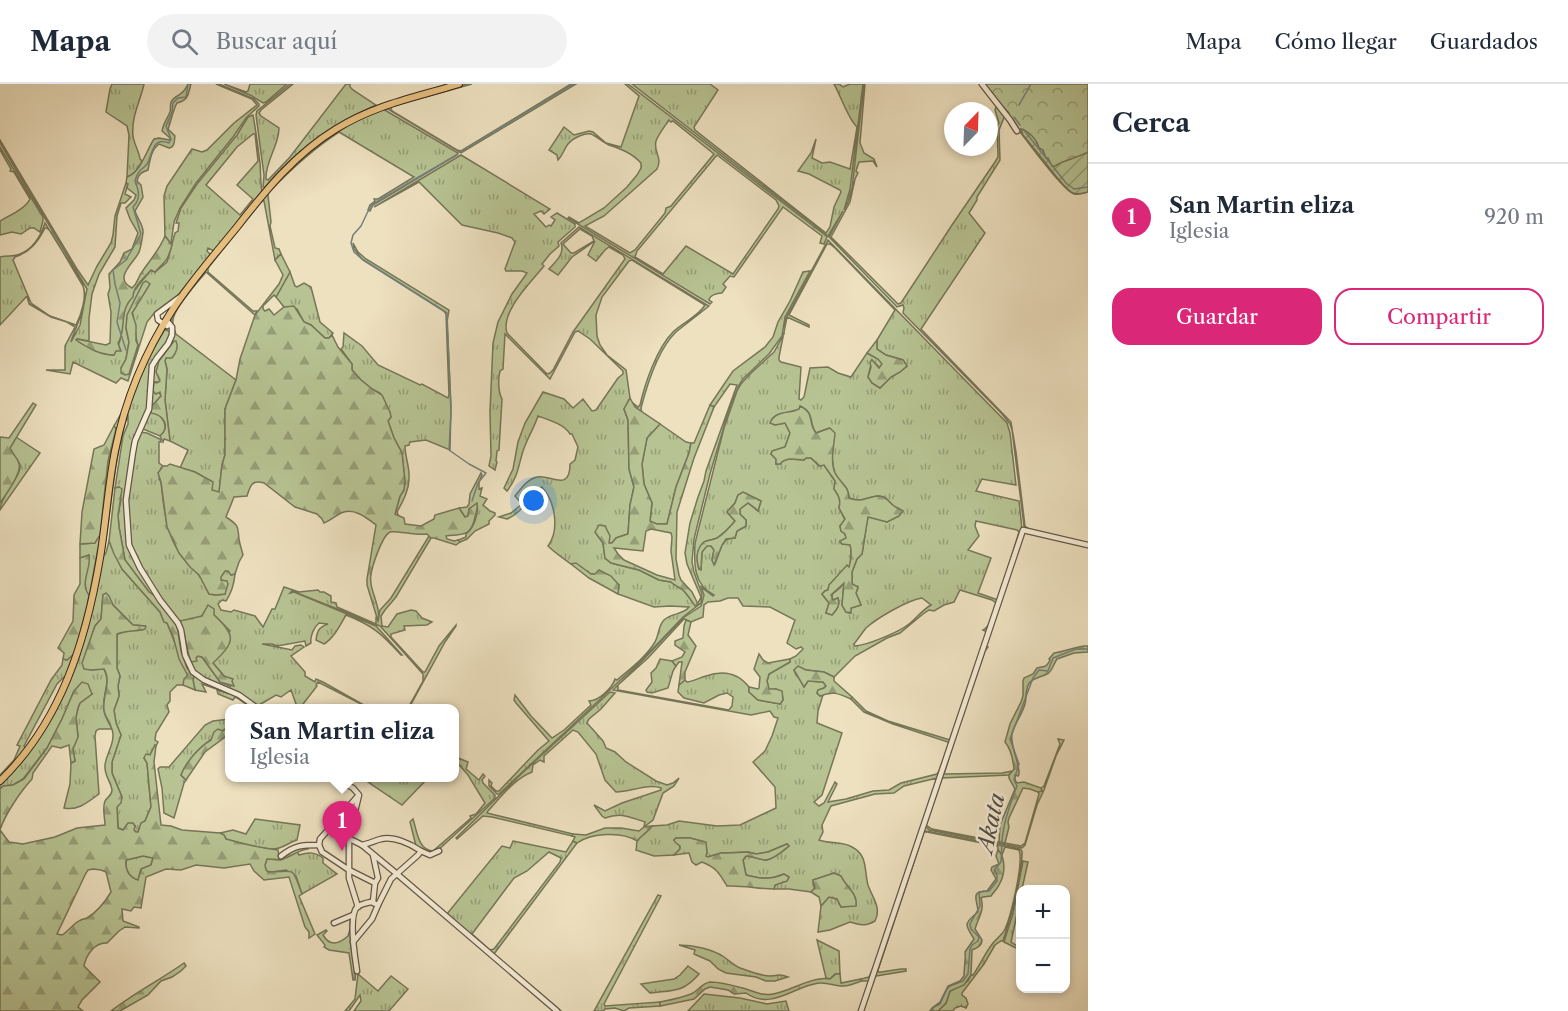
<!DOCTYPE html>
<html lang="es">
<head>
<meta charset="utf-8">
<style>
  :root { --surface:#fff; --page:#f2f2f3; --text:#1f2937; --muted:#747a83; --line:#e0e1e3; --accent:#db2777 }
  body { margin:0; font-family:"Libre Caslon Text",serif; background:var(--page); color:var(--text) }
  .controls { position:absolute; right:18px; bottom:18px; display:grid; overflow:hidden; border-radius:12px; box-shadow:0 3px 9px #0003 }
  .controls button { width:54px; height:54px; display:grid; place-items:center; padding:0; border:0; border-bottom:2px solid var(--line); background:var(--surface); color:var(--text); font:30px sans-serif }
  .compass { position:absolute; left:944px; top:18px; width:54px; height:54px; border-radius:50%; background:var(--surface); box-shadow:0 3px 9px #0003; rotate:23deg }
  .you { position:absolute; left:534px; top:417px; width:21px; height:21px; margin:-15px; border:4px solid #fff; border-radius:50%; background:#1a73e8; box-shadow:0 0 0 9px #1a73e833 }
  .badge { display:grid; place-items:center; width:39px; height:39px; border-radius:50%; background:var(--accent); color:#fff; font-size:20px; font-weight:700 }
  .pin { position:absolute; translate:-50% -50px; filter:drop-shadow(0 2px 3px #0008) }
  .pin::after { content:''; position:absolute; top:32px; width:21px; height:18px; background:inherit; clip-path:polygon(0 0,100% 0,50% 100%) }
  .popup { position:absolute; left:225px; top:620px; width:234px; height:78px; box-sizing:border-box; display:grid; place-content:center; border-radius:12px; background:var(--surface); filter:drop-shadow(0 2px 4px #0005); font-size:20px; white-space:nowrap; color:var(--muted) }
  .popup b { font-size:22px; color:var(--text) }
  .popup::after { content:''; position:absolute; left:50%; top:100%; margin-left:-12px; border:12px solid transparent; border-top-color:var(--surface) }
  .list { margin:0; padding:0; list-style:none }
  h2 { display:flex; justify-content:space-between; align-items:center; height:78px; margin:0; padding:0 24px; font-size:26px }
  h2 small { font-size:20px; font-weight:400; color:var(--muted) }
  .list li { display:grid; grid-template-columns:39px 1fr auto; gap:18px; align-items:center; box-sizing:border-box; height:108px; padding:0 24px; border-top:2px solid var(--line) }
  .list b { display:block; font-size:22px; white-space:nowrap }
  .list p { margin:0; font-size:20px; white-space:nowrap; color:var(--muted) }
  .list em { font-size:20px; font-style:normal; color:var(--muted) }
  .actions { display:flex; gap:12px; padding:18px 24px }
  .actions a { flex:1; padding:14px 0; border:2px solid var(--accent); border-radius:18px; text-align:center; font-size:21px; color:var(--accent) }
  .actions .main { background:var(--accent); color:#fff }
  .icon { flex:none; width:33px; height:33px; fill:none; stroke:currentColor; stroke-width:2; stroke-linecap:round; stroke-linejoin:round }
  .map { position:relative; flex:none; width:1088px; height:927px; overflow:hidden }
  header { display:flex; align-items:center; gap:36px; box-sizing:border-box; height:84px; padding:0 30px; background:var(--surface); border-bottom:2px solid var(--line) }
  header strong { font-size:28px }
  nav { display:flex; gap:33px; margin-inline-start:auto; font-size:21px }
  .search { width:420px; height:54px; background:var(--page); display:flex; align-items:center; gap:15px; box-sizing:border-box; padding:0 21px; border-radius:33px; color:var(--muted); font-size:22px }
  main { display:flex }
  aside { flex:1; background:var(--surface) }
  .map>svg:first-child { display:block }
</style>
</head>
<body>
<header>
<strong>Mapa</strong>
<div class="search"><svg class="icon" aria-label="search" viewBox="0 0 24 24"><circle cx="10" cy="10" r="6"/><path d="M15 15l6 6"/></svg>Buscar aquí</div>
<nav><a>Mapa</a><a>Cómo llegar</a><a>Guardados</a></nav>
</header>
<main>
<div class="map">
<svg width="1088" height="927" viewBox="0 0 1088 927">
  <defs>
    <pattern id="grass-tufts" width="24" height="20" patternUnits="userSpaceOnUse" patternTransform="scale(1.5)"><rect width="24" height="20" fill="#b7c393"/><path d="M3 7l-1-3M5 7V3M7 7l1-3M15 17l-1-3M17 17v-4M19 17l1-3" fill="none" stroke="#969e77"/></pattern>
    <pattern id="forest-firs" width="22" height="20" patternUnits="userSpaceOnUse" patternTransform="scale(1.5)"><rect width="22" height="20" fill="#b7c393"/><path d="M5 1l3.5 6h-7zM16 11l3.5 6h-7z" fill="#969e77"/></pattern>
    <pattern id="park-crowns" width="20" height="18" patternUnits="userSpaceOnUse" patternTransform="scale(1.5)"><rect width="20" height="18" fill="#b7c393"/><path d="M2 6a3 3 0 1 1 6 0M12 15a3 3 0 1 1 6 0" fill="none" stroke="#969e77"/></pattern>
    <pattern id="garden-furrows" width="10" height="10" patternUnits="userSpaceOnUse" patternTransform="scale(1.5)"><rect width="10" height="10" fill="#b7c393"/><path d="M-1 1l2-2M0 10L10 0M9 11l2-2" fill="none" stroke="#969e77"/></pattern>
  </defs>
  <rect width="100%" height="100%" fill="#eee1c0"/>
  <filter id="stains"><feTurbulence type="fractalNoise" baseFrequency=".00333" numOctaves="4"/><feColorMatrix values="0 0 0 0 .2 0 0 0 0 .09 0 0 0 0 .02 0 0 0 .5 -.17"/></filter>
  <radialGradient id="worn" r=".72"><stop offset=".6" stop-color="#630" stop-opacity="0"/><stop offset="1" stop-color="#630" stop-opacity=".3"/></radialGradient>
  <g fill="url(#grass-tufts)" stroke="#767658" stroke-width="1.5" fill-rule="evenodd">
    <path d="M 112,0 L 144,0 C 140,18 131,33 133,52 C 134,60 139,67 140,75 L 142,77 C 138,84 135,91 127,93 L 129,51 L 127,42 L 106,28 L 110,5 Z"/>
    <polygon points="216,0 219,0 254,15 259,20 259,22 246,34 233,53 196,99 180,124 174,138 171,160 165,152 164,112 167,102 192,65 202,68 207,66 234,39 257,21 252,15"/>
    <polygon points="224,0 246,8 248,7 250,0 287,0 266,18 263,19 252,12"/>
    <path d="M 290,0 L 293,0 L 261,26 L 259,29 L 261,32 L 279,44 C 279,62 265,77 266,95 L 268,96 L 290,73 L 346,0 L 350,0 L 350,3 L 353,6 L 376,21 C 333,40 295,67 265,103 L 263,103 L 264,91 L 256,31 L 257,27 Z"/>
    <polygon points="467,0 472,0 393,22 391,24 392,27 457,66 461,67 571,0 576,0 461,69 386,24"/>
    <path d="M 625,0 L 628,0 L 825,151 L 827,153 L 824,160 L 820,159 L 822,152 L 783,123 L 734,193 L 730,192 L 723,200 L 726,203 L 722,209 C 717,209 710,211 709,216 L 712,218 L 710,220 L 568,134 L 569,133 L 579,139 L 604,124 L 627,103 L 637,91 L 641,84 L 641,79 C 632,69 621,65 609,61 C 602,58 599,54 593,51 C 587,47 573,54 568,60 C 564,65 563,71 558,76 L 557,71 L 549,66 L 564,43 L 574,51 L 589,47 L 593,48 L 606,59 L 621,63 L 639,12 ZM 669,36 L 671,38 L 673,37 L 714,70 L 671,122 L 666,124 L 665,129 L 635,166 L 630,169 L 585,142 L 604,132 L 657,85 C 663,73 653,68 656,57 C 658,51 665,42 669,36 ZM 717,71 L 776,116 L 779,122 L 778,125 L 733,190 L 686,162 L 663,190 L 635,173 L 637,167 Z"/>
    <path d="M 632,0 L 710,0 L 718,6 L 694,43 L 695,46 L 826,149 L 830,143 L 834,123 L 841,108 L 840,106 L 809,90 L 798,87 L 811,69 L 816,55 L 812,74 L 822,79 L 830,78 L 850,85 L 857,43 C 848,35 841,12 834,0 L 839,0 L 843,3 L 850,0 L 863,0 L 850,105 L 844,126 L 848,118 L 852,104 L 864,0 L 865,0 L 860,59 L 864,69 L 874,75 L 877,83 L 873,77 L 859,78 L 856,87 L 858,89 L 855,95 L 850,118 L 831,153 L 898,220 L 901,219 L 952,141 L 995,78 L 998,73 L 997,42 L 999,39 L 995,26 L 997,20 L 1005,31 L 999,46 L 1000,76 L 977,113 L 977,116 L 969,129 L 985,149 L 921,245 L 1011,338 L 1016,368 L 1025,442 L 1029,445 L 1026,445 L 1024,442 L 1012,346 L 1010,340 L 1002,330 L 903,229 L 904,224 L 903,221 L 897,223 L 830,154 L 829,153 L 843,127 L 828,152 Z"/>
    <path d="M 383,25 L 458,69 L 457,71 L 373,121 L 370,127 L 368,126 L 370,121 L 375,117 L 374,115 L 378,115 L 414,93 L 339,48 C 313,65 291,85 269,108 L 268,111 L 271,138 L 270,142 L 275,164 L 279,165 L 281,170 L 275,176 L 264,117 L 262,117 L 208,184 L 208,188 L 253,227 L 257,227 L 255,231 L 206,188 C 198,198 174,224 173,236 C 172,241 174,245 176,250 L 236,296 L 225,325 L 225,371 L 222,381 L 219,409 L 212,406 L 212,398 L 195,388 L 180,384 L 188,366 L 170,357 L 165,316 L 167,285 L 165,277 L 166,266 L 159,293 L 160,298 L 154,298 L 161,312 L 151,323 C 160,331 172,342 160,352 L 143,345 L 149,328 L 153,286 L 173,247 C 169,233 171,232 178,221 L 260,117 L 287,86 L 321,58 L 351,39 Z"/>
    <path d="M 253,31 C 256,47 258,63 260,79 C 261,89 260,98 262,107 L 214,167 L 208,164 L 207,167 L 211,171 L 179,210 L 155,228 L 147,238 L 128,297 L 121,294 L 116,299 L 73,278 L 70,290 L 46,286 L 65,286 L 65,262 L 75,243 L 67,238 L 51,233 L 29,220 L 27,212 L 0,241 L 0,173 C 7,171 14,173 20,170 C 33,165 41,151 45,139 L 82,199 C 91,218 76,240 71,258 L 80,241 L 87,205 L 0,59 L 0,56 L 77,185 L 88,201 L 97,182 L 111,159 L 113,151 L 115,132 L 126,99 L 128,100 L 125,110 L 131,113 L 125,119 L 121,119 L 117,132 L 115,163 L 99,190 L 92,210 L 89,234 L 89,257 L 78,255 L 79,258 C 92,264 100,271 114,271 C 117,265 120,258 121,252 C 123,238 122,223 132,213 L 133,208 L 151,186 L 155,188 L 167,178 L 175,149 L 178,147 L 179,139 L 176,139 L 181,124 L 197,100 L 237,51 L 248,33 ZM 253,50 L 255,50 L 258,77 L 237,101 L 253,115 L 240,131 L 206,101 L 237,63 ZM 45,144 L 47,144 L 51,148 L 83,202 C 87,213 81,231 76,241 L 50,232 L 31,219 L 13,176 L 15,173 C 30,168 38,158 45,144 ZM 143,199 L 149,200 L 132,229 C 134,238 135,253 138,261 L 129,290 L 121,284 L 126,275 L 129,258 L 126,244 Z"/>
    <path d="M 0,63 L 43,133 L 43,137 L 40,148 L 34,144 L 30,144 L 21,150 L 12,148 L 0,151 L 0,137 C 10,131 25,125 30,115 L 14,88 L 10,87 L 11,85 L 0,66 Z"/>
    <path d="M 461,71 L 550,125 L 544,130 L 541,127 L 534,130 L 546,143 L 549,141 L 551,142 L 555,136 L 551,133 L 557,129 L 575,140 L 575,143 L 558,158 L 559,162 L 550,170 L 542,180 L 544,182 C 531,198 500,228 507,249 L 547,290 L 550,289 L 553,286 L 573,248 L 625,175 L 623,171 L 609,163 L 605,166 L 596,177 L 588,171 L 595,157 L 572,173 L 558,191 L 549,185 C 556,177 565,170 561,159 L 579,143 L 709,222 C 698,231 687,239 676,248 C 658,265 647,301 641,324 L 642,330 L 635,323 L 633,319 L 638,323 L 640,321 C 645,299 657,264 673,248 C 683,238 698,233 705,221 L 632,176 L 629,177 L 602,213 L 596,231 L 597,252 L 600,261 L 607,271 L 626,286 L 630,314 L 624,325 L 628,336 L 629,385 L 634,403 L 630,421 L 628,450 L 616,454 L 612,459 L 609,459 L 595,448 L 603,459 L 605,474 L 611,479 L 639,486 L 659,496 L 671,498 C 674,501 679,503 683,506 C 688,511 691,518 697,521 L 701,513 L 687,480 L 685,469 L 690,439 L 698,413 L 704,397 L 706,387 L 737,301 L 730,300 L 714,323 L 710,321 L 733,287 L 765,263 L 773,253 L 778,238 L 790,217 L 803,188 L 810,187 L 785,233 L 782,252 L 769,270 L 743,295 L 739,301 L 728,329 L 710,390 L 694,455 L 692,478 L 694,488 L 702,510 L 701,519 L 683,533 L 643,575 L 499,710 L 497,710 L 489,702 L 489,696 L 492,699 L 491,702 L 496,707 L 499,707 L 538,666 L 549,657 L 516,619 L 514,616 L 515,611 L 531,632 L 552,654 L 564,646 L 591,621 L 589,617 C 599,617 612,604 615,595 L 617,596 C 630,585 646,573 655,558 C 659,551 658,542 664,536 C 671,529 683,531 689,523 L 670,522 L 654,523 L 618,510 L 619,501 L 595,490 L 591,490 L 576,480 L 571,480 C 563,474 555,469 548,462 C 560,446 555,417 542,403 C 529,411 523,429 507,435 L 499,433 L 511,429 L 522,420 L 515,412 C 521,405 527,395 537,393 C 550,390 570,409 570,380 L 575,376 L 578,363 L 572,350 L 570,350 C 564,340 549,336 538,332 C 534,344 527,355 523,367 C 518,383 518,393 507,407 L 504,404 L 513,385 L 518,358 L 525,339 L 543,308 L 564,315 L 573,324 L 583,315 L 592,327 L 596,326 L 618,294 L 623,290 L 623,287 L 590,255 L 578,247 L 575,248 L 550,295 L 505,250 L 503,285 L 500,287 C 498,295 498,308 502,315 L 499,366 L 497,367 L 496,377 L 497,378 L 495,386 L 489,382 L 491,372 L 490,328 L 493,259 L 498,238 L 512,210 L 527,189 L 522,187 L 506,187 L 505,185 L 515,158 L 512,154 L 498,149 L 462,141 L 419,98 L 374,123 ZM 580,145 L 592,152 L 594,157 L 574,169 L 571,169 L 563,160 Z"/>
    <path d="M 828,156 L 1007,339 L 1010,349 L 1016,401 L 982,395 L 976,407 L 1019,417 L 1022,445 L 860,927 L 869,897 L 861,897 L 861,895 L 869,893 L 874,882 L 937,694 L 904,702 L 894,709 L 875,710 L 831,722 L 822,741 L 823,748 L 819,756 C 829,760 842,757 852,763 C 868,771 864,786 868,801 C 872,813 882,824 875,837 C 864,843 862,841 850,838 L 830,846 L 818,848 L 821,822 L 829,813 L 837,815 L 841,823 L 856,821 C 857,809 845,802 841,792 L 834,789 L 813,796 L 813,800 L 815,804 L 811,808 L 789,805 L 774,805 L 775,801 L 787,797 L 789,793 L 784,790 C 770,796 761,795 746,791 L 743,776 L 746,772 C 751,772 762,776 766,776 C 774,775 783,767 789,762 L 787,760 L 768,768 L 756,770 L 748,768 L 721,769 L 708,773 L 706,773 L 707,768 L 705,758 L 690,754 L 676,754 L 674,756 L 680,762 L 680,765 L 674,771 L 654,772 L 636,766 C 637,763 636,760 637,758 C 639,750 648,748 652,742 L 667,741 L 679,737 L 717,742 L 740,741 L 776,724 L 775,703 L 753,678 L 765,667 L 772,652 L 778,634 L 774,633 L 770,627 L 751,631 L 613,606 L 643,576 L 683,534 L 701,522 L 704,511 L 701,503 L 713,512 L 714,511 C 693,501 694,479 695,459 L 724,344 L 737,307 L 741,300 L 749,291 L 774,268 L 784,250 L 785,236 L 788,230 ZM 827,160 L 830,160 L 835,164 L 895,226 L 877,256 L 877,265 L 886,271 L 903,276 L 907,282 L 900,288 L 891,293 L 880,304 L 872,299 L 868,293 L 872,276 L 880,284 L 883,280 L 878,275 L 867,269 L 851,293 L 838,289 L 828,283 L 810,284 L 804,313 L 801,316 L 799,315 L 801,283 L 781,278 L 779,276 L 779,273 L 787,233 L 809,243 L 809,241 L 789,231 ZM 800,322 C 816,330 808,338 816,349 L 829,344 L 834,349 C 833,361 830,377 835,389 C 840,399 849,402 849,414 C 862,419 866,413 878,412 C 887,412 888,418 894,422 C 897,424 900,425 902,427 L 899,432 L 887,438 L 868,432 L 862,470 L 857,475 L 852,488 L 852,501 L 858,504 L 856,509 L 861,521 L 851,524 L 850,529 L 846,528 L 842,521 L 844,498 C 843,500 842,502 840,504 C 835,509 830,508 833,516 L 838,514 C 840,522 837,525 832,531 L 826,529 L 829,519 L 822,510 L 825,507 L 828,506 L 829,501 L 847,482 L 849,484 C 851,478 852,467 850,460 L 842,460 L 840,458 L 846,454 L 845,450 L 841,447 L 840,442 L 845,436 L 839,424 C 841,416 839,412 834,405 L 835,397 L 824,381 L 819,382 L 811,374 L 806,374 L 804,376 C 796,376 786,372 780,380 L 776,380 L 776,375 L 771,370 L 772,367 L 785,363 L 790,349 L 785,339 L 775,341 L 771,339 L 772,335 C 782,327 789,330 799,326 ZM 743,409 L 761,417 L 758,427 L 748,419 L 740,425 L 740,430 L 746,436 L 746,442 L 737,447 L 735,454 L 727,455 L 722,461 L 715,480 L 712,476 L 714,466 L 711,462 L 707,461 L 702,468 L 701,485 L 699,485 C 696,476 696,465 704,458 C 707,456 713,456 717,454 C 724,449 730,443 735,437 L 727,428 L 735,419 L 738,411 ZM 976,437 L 1017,446 L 1019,448 L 998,516 L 978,509 L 991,474 L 968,466 L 979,452 L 975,442 ZM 960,506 L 992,516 L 996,519 L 997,520 C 993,529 991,542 983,546 L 987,548 L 986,552 L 950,656 L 888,637 L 866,627 L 852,613 L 851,615 L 864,628 L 893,640 L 948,658 L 949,661 L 939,687 L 937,690 L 901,699 L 889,706 L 873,707 L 846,715 L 828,718 L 837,700 L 835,698 L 824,719 L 819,722 L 814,718 L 822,711 L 842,649 L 817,639 L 818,627 L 823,611 L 820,612 L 817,609 L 818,606 L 824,604 L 826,601 L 823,598 L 808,597 L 804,603 L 801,596 L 796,591 L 794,586 L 798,583 L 806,586 L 824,588 L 834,593 L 855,572 L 887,554 L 900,549 L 923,530 L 929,526 L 934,527 L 944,521 L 954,518 ZM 728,514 L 738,514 L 743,522 L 770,523 L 795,536 L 787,559 L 796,565 L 801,563 L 803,565 L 796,572 L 790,575 L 790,578 L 769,590 L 767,597 L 769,606 L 776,605 L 782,608 L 783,616 L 780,620 L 758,616 L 749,608 L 749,603 C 738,589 723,586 706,592 C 699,594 694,597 687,598 L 685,596 L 679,601 L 678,608 L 684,614 L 704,619 L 719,611 L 727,609 L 733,613 L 732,622 L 729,626 L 618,606 L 618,601 L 648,574 L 684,535 L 691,538 L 703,533 L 704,521 L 708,518 L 720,517 ZM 922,514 L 931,521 C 922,526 917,534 909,540 C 899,548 868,561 855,562 L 854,560 C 858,555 862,549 866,544 C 877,534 908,516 922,514 Z"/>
    <path d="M 353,159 L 358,168 L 366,175 L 449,226 L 447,238 L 451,321 L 450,366 L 426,356 L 410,358 L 409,361 L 405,362 C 405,372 409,381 409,391 C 410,405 403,417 397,428 L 399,433 L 395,430 L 400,412 L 404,406 L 405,398 L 402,369 L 394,354 L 388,337 L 391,333 L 380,309 L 372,305 L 361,296 L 352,286 L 352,280 L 341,265 L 343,263 L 344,249 L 362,262 L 378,281 L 420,301 L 422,300 L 448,314 L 449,311 L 446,230 L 444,227 L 362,175 L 354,165 Z"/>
    <polygon points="290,188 295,202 297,203 304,199 311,203 320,238 333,249 329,254 325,254 311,241 304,238 297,225 284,223 276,213"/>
    <path d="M 165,245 L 170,248 L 169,254 L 154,276 L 149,288 L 147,326 L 137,350 L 125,414 L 128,462 L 131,471 L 158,515 L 178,541 L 192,589 L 227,606 L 252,621 C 244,622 242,615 235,613 L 233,616 L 218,610 L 217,606 L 228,609 L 202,600 L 206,608 L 195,606 L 193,596 L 194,592 L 187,584 L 181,567 L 177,542 L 155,512 L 149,508 L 125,476 L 119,443 L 118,431 L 121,416 L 119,403 L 115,404 L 123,352 L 128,340 L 128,330 C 113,376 112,425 103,473 L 106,469 L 109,457 L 122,485 L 160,528 L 164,538 L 167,539 L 188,592 L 183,601 L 177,601 L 170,608 L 170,617 L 167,621 L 169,628 L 156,649 L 155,656 L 158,658 L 156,662 L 155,661 L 150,671 L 144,674 L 147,679 L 151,723 L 145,737 L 139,744 L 138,748 L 136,748 L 134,746 L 135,742 L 123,746 L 118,744 L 117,722 L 122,713 L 112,689 L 112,678 L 121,651 L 116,639 L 114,626 L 119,612 L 118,602 L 120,592 L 117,584 L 117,550 L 132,546 L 142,546 L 145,542 L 133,541 L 103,511 L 101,535 L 95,542 L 87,566 L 91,586 L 104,585 C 112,598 101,612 104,627 C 105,633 109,639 112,645 L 99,645 L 96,647 L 95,652 L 99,710 C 88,718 78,727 64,724 L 70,700 L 71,679 L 75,677 L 73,665 L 78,652 L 76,633 L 78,624 L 80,619 L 92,610 L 74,607 L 62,635 L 47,664 L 23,695 L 13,701 L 3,702 L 0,705 L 0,701 C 37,665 63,621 79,572 L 111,407 L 119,359 L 133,309 L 144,281 Z"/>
    <path d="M 123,326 L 86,530 L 72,579 L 52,626 L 17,677 L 0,695 L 0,691 L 14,676 L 20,662 L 17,661 L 51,596 L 62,581 L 63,575 L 67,576 L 86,507 L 85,497 L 89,471 L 80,474 L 80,460 L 95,459 L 108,377 L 116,345 L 114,342 ZM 64,593 L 65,594 L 45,636 L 25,664 L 24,662 L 57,600 Z"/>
    <polygon points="660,340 686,358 691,359 689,369 676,403 667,440 657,440 650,438 652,419 644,400 642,380 647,354"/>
    <path d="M 140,348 L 147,349 L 160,355 L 161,358 L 159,358 L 159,379 L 163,382 L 161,384 L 159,395 L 161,398 C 164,424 165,448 181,471 C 187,479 195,485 200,493 C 204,498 206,504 209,510 L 216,511 L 225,510 L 220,493 L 225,487 L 228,487 L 231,491 L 235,490 C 234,501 232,508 226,517 L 222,516 L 218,520 L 221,526 L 231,528 L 234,526 L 255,532 L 263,543 L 272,525 L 275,525 L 284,503 L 299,508 L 318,506 L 320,508 L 324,508 L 331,512 L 331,518 L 336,519 L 337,523 L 376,540 L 376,534 L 378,536 L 380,526 L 391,514 L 429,452 L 431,454 L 396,513 L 385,526 L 381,532 L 382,542 L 388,543 L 397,530 L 411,526 L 416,527 L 422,534 L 432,538 L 427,541 L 404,542 L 405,546 L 391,550 L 391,553 L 423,588 L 425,588 L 439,562 L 456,541 L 456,542 L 445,558 L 409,624 L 408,624 L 423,597 L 423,590 L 380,542 L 292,507 L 290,509 L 294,508 L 376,542 L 402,571 L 401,571 C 382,550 372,541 346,531 C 340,541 334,554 324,560 L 316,556 C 317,547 319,543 328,540 L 319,539 C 314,543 310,552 311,559 L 306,562 L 305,557 L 277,562 L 272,560 L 262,560 L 292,566 L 295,562 L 301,561 L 304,563 L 291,572 L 305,588 L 305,592 L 315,598 L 316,595 L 323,598 L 369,624 L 318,598 L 316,601 L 317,602 L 300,624 L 290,624 L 296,620 L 291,606 L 281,613 L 276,611 L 259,621 L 262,624 L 259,624 L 241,610 L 208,596 L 195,588 L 187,573 L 182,546 L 136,475 C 134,471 131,467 131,462 C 125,432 128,376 140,348 ZM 208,522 L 214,531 L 230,547 L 213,579 L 224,592 L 230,602 L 220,598 L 202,573 L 198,572 L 196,574 L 188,570 L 183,544 L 202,532 Z"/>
    <path d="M 16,353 L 40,369 L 0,426 C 0,412 22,392 20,381 C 18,375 12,370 10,364 Z"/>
    <path d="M 481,389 L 482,391 L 479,398 L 479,405 L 482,404 L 480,412 L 487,415 L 483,421 L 490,427 L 495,429 L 495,431 L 489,437 L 489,440 L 475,447 L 467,455 L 460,458 L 458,456 L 466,453 L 466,450 C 474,444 479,429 477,420 L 469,425 L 468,432 L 465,433 L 459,424 L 467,423 L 469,420 L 470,410 Z"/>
    <polygon points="985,561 988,563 985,567 959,642 944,690 1002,689 1012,687 1009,691 942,694 926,741 932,745 1021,762 1025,759 1039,710 1038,708 1042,707 1041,704 1044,702 1060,660 1058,655 1064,656 1056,672 1044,706 1037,721 1025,761 1022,764 929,746 925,742"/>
    <polygon points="660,575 672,577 676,582 673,587 668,604 652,609 647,608 646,606 652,598 651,589 656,584"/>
    <path d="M 610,608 L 615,609 L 601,625 L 589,635 L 587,639 L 603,657 L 606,664 L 615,668 L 626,678 L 656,697 L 667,701 L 673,699 L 679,694 L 674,702 L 663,709 L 653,736 L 644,743 L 645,738 C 629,733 622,728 605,734 L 602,732 L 594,721 L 605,727 L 622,719 L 661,706 L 661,704 C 649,699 630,708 616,708 L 605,696 L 596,670 L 578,648 L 573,646 L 544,672 L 544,678 L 540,676 L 533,681 L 532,688 C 514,695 501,713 488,727 L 487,729 L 573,750 L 572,752 L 492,733 L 483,732 L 457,755 L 456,754 L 518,693 Z"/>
    <path d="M 229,635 L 229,642 C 211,655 189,670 181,691 L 186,696 L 184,699 L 174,734 L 164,729 L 162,704 L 158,685 L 160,683 L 169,683 L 205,641 L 213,637 Z"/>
    <path d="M 458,674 L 468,678 L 466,685 L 479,696 L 483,690 L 485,692 L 482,696 L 483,699 L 495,711 L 495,714 L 437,767 L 428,769 L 416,762 L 410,738 L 413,735 C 417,747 418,766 433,767 L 471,734 L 470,732 L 476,730 L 485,719 L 468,691 L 455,676 Z"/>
    <polygon points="370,694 428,694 402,721 368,698"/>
    <path d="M 255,735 L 300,741 L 297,756 C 290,758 286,762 279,764 C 270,768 237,758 226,755 L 224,751 L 220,749 L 233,746 L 246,750 Z"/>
    <path d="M 923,747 L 926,747 L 1020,765 L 1022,767 C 1023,793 1011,832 1003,857 L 1001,857 L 995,861 L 984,880 L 962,909 L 962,911 L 966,914 L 968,920 L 966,924 L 961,922 L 955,924 L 953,927 L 938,927 L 946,919 L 950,907 L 968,897 L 971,891 L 973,891 C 980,881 985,869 993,859 C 997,854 1002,851 1005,845 C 1011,832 1024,778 1019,766 L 1005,763 L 1002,771 L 998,766 L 998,763 L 997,762 L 927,748 L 924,748 L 878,886 L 878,888 L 881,888 L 901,885 L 906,885 L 906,887 L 876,892 L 873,896 L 863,927 L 862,927 Z"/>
    <path d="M 513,757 L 566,768 L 573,757 L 577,759 L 494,870 L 561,927 L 559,927 L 414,804 L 447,830 L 502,762 L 510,764 ZM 549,768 L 561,774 L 560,778 L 494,865 L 490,866 L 472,850 L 514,794 L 527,787 Z"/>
    <path d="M 297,767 L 299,771 C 309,768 315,768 323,774 L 323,779 L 337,790 L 302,810 L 296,792 L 286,786 L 272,788 L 266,787 L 265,781 L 267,775 L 281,776 Z"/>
    <path d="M 143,772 L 153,774 L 151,781 L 141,785 L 138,797 C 129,793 125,786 126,776 Z"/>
    <polygon points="1023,777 1028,778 1022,805 1020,806 1019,821 1011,858 1020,864 1020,866 1004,858 1013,829"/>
    <polygon points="658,811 661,812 604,920 605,922 660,918 660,922 629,924 624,927 615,924 605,925 603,927 594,927"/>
    <polygon points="817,856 839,867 840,890 835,890 830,895 826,894"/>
    <path d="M 679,861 C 693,861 712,865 724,873 C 731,878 735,883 743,885 C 751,888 762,892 770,892 C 780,892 777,889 788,893 L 775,897 L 766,897 L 756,893 L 726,889 L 718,885 L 710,877 L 694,870 L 695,866 Z"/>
    <path d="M 688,882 L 699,890 C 683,909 673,906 650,909 L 641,900 L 674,895 L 680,891 Z"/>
    <polygon points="358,890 378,907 391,892 408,905 389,927 354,927 361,917 360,911 349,927 345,927 355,915"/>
    <polygon points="704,910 740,914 767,920 786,917 789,927 688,927"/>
  </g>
  <g fill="url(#forest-firs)" stroke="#767658" stroke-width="1.5" fill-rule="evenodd">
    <path d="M 188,0 L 191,0 C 188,10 189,16 177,19 C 173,26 171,37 168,45 L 175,52 C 174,58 175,63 169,64 L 159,60 C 151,66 150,76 148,86 C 142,88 138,90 137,97 L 141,101 L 143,113 L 135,127 C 137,135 144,141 143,149 C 142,155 141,163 139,168 C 135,178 112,194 132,204 C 137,200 137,197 140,191 C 148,178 159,167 165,152 L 172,161 C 167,178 167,175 155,188 L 151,186 C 144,194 133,203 133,213 C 118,227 127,246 118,259 L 121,267 L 116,267 L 114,271 C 100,271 88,264 76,256 L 77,255 L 106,261 L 110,259 L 111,228 L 108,210 L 110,204 L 109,190 L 120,178 L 124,169 L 132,165 L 138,149 L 130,135 L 126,124 L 134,116 L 136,111 L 127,104 L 128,100 L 126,99 L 127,93 C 141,88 146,67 154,55 L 159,54 L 170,56 L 170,54 L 162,47 C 163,40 167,35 170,28 C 171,25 170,21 171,18 C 175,10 183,13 188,0 Z"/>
    <path d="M 281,170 L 290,188 L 276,213 L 274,211 L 263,222 L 263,225 L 265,227 L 269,225 L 274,231 L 284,223 L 294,222 L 304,238 L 311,241 L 325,254 L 329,254 L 332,251 L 338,263 L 352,280 L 352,286 L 361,296 L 372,305 L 382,311 L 390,328 L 391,333 L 388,337 L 394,354 L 402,369 L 405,398 L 404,406 L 400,412 L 395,430 L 404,434 L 405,440 L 421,442 L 434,435 L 435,431 L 459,424 L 465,433 L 468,432 L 469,425 L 477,419 C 478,425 476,428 475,433 C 471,453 463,450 446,452 L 447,455 L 454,457 L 458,456 L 460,458 L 456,461 L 434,454 L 431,454 L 427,450 C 417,452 395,446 390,448 C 382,452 372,482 371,491 C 370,494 371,497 371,500 C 373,512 381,526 378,537 L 367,501 L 367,495 L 376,441 C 367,434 354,423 341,429 C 335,432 330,437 324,439 L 322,435 L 317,430 L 295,423 L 264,399 C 252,395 250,402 247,412 L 234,413 L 226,433 C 243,444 236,444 240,460 C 241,464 242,467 243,471 L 239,478 L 235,490 L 231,491 L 228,487 L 225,487 L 221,493 L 221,496 L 227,497 L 228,500 L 225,510 L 216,511 L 209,510 L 199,491 L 190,483 L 179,469 L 167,443 L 161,398 L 158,389 L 163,382 L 167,382 L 170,380 L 195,388 L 213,398 L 212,406 L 219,408 L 222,381 L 225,371 L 225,325 L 236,296 L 240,275 L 255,231 L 279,200 L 283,191 L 275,176 Z"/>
    <polygon points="146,197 150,200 132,229 136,241 136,257 138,261 129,290 125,291 121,289 121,284 126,275 129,258 126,244 127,231 143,199"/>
    <polygon points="877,256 877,265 886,271 903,276 907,282 900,288 891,293 880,304 872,299 868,293 871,283 870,278 872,276 879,284 882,280 878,275 867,269"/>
    <path d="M 174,257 L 176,257 C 179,263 176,269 172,274 L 166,274 L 165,277 L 167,285 L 165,316 L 170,357 L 164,355 L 163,358 L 160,352 C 171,343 164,331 151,329 L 151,323 L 161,312 L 160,308 L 156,310 L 153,307 L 154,298 L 157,299 L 160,297 L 156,288 L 159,277 Z"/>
    <path d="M 630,314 L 635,323 L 660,340 L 647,354 L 642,380 L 644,400 L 652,419 L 650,437 L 657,440 L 667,440 L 676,403 L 689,369 L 691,359 L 694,359 L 710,321 L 714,323 L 694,374 L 677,428 L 676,475 L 679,491 L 681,496 L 692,508 L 698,520 L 697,521 L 695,522 C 691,516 688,511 683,506 C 679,503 674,501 671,498 L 659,496 L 639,486 L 611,479 L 605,474 L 603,459 L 595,448 L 599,441 L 605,442 L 610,452 L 609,459 L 612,459 L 616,454 L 628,450 L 630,421 L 634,403 L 629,385 L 628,336 L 624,325 ZM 651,445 L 671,449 L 672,453 L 671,467 L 675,496 L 657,491 L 624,476 L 618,470 L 614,464 L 643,467 L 646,447 Z"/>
    <path d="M 33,319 L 36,321 L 10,364 C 12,370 18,374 19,380 C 22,388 5,412 0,419 L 0,353 L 9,354 Z"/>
    <path d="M 800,322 C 816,330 807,338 816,349 L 830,344 L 835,349 C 834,362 830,377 835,389 C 840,399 849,402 849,414 C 862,419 866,413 878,412 C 887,412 888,418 894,422 C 897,424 900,425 903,427 L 899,432 L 887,438 L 868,433 L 862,470 L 857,475 L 852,488 L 852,500 L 858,503 L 856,509 L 861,521 L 851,524 L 851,529 L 846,528 L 842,521 L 844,499 L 831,511 L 833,516 L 838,514 C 840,522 837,525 832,531 L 826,529 L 829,519 L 822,510 L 825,507 L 828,506 L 829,501 L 847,481 L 849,483 C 851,478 852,466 850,461 L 842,460 L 840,457 L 846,454 L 845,450 L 841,447 L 840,442 L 845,435 L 839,424 C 841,416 839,412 834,405 L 835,397 L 824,381 L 820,382 L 811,374 L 806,374 L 804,376 C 796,376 786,372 780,380 L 776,380 L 776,375 L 771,370 L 772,367 L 785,363 L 790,349 L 785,339 L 775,341 L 770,339 C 775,326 789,330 799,325 Z"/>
    <polygon points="114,342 116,345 108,377 100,451 95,459 80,460 82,428 94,365 104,361"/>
    <polygon points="119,403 122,405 118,431 119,443 125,476 149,508 155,512 177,542 181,567 187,584 194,592 193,596 195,606 183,601 184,595 187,592 187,590 179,575 173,552 167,539 164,538 160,528 122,485 114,470 109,457 115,404"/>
    <path d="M 743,408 L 761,417 L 758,427 L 755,424 L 748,419 L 740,425 L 740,430 L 746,436 L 746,442 L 737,447 L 735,454 L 726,455 L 722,461 L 714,481 L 712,476 L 714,466 L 711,462 L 707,462 L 702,468 L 701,486 L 699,485 C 696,476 696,465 704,458 C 707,456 713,456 717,454 C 724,450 730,443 735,437 L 727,428 L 735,419 L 738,411 Z"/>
    <path d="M 89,471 C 92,484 79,499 89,511 L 87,522 L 75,569 L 67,576 L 63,575 L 64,569 L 58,564 L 73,537 L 74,511 L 80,500 L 80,474 Z"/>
    <polygon points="576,479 591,490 595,490 599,486 611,492 619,501 618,510 589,494 571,480"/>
    <path d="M 106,509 L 109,512 L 113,521 L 133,541 L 145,542 L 146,543 L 145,545 C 136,548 126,546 117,550 L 117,584 L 120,592 L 118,602 L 119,612 L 114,626 L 116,639 L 121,651 L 112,678 L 112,689 L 122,713 L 121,719 L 117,723 L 118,744 L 123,746 L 128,739 L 133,739 L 135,742 L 134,746 L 136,748 L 138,748 L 141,739 L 145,737 L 151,723 L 147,679 L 144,674 L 146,670 L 150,671 L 155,661 L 156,662 L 154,678 L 161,741 L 171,742 L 182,746 L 220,749 L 224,751 L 226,755 C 243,760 260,764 278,766 L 279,772 L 290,766 L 309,762 L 308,765 C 298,766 293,772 283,775 C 278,776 273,775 267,775 L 265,781 L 266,786 L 268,788 C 297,788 291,781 302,810 L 299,812 L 315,850 L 309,854 L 309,848 L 305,843 L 289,793 L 264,796 L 254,787 L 250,780 L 224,784 L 196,781 L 181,786 L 166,785 L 146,793 L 141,824 L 134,823 L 131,827 L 122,825 L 123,837 L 139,843 L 139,844 L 125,843 L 119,847 L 107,859 C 95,858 86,871 84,882 L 100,898 L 82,916 L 78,923 L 83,927 L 0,927 L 0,705 L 3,702 L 13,701 L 24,695 L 47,664 L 62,635 L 74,607 L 82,598 L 88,600 L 92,610 L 80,619 L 78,624 L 76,633 L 78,653 L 73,665 L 75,677 L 71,679 L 69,661 L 61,664 L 52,662 L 33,689 L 32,695 C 21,707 5,730 0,746 L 9,758 L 23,760 L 55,753 L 77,744 L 105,741 C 105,734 102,724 105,717 C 107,713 112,712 112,706 C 111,698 105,692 105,684 C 104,673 113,664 113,652 C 114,643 105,635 104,626 C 102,611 112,598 104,585 L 91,586 L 84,585 L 82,579 L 95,542 L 101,535 L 103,511 ZM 143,772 L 153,774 L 151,781 L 141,785 L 138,796 C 129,793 125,786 126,776 ZM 93,785 L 101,786 L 106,788 L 111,808 C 105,818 97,828 87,834 C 83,835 80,836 77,838 C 72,842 68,847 62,851 L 57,850 L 86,789 L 88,786 Z"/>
    <path d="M 208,521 L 214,525 L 214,531 C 237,552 235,558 213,579 L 224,592 L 233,595 L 232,597 L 234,602 L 220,598 L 202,573 L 198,572 L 196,574 L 197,577 L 191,578 C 186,565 186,550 180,537 L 202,532 Z"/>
    <polygon points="686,536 691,538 688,551 696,562 685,588 685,596 679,601 682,578 679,578 676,582 672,577 682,573 685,568 675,561 675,557 683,554 684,542"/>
    <path d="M 1084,562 L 1088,562 L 1088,568 L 1074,569 L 1057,575 C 1054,579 1052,588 1047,590 C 1041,593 1036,593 1030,598 C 1025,603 1027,613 1025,620 C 1022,631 1014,640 1012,650 C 1010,660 1018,676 1019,687 L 1019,690 L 1018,692 L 1015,691 L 1015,696 L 1017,699 L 1024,698 L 1041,704 L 1042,707 L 1038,708 L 1030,705 L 1023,704 L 1009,734 L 1008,738 L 1009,743 L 1005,759 L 999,758 L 1000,741 L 1015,705 L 1009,694 L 1009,691 L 1014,685 C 1013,675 1011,665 1005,658 L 1010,640 L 1021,618 L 1023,612 L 1023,597 L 1024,594 L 1033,590 L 1037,584 C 1045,582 1046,584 1050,576 L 1049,575 L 1054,569 C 1064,568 1074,563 1084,562 Z"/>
    <polygon points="759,570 763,576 768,579 790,575 790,578 769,590 767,597 769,605 776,605 782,607 783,616 780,620 758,616 749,608 749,603 758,605 759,604 760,593 754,585"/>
    <path d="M 798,582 L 806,586 L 824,588 L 834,593 L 834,597 L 852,613 L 851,615 C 838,609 832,607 820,612 L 817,609 L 818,606 L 824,604 L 826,602 L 823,598 L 808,597 L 804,603 L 794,586 Z"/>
    <path d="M 229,642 L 229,650 L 205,668 L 186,696 L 181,691 C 186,678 199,663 211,656 L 214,648 L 218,645 L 223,647 Z"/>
    <path d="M 652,742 C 648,748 642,751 637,757 C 622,747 591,749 577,759 L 573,757 L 575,753 L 572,752 L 573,750 L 586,751 L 605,744 L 621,744 L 639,747 L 644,743 Z"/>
    <path d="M 676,754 L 690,754 L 706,758 L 707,768 L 706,772 L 708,773 L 721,769 L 728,769 L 748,768 L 756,770 L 768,768 L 787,760 L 789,762 C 783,767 774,775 766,776 C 761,776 752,772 746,772 L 743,776 L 746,791 C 761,795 770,796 784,790 L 789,793 L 787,797 L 775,801 L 774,805 C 758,805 743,801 727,802 C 719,789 717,784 702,778 L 696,781 L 692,778 L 689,769 L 674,771 L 680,765 L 680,762 L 675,758 L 674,756 Z"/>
    <path d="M 998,766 C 1006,774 1005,790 1000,799 C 998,804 994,808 991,812 L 983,813 L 981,814 C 985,826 978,834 975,845 L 982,856 C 982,862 977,864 972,866 L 971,891 L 964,901 L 950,907 L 946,919 L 938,927 L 930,927 L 932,924 L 940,918 L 948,902 L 960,897 L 964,892 C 964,883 966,876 965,868 L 974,855 C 966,841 962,841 978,828 C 978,817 969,807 987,807 L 996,795 L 991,786 L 992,783 L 999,780 L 996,772 Z"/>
    <path d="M 834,789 L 841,792 C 845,802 858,809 856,822 L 841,823 L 837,815 L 829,813 L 821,822 L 819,813 L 811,808 L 815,804 L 813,796 Z"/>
    <path d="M 351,842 L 356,887 L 355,896 L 353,896 L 349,869 L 329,866 L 324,863 L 325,861 L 317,851 L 326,846 L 327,847 L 323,851 C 330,863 339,860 348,852 Z"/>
    <path d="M 184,879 L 186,882 L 181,887 L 172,893 L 161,897 L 148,911 L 120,927 L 111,927 C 134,909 160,896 184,879 Z"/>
    <path d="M 836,890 L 840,890 L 841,899 L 861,895 L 861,897 C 856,899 849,902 843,902 C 835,902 827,898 819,899 C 794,902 771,927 746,909 L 734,910 L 728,906 L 710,903 L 705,905 L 694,915 L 660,922 L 660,918 C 670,916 681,914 691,910 C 698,907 702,899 710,898 C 722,898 735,902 746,905 C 756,908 762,912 773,910 C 792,907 811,892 830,895 Z"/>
  </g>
  <path fill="url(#park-crowns)" stroke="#767658" stroke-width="1.5" d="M 981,0 L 1088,0 L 1088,108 C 1083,109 1078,111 1074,110 C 1063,107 1029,59 1020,48 L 1015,43 Z"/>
  <path fill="url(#garden-furrows)" stroke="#767658" stroke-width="1.5" d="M 1021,45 C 1029,47 1037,56 1039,64 L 1043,66 L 1046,74 L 1048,74 L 1052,82 L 1055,82 C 1063,76 1078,74 1088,68 L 1088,108 C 1083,109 1078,111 1073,109 C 1067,107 1049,84 1045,78 L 1023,51 Z"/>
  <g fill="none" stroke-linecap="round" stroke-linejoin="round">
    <g stroke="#74807c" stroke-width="1.5">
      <polyline points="996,15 1009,29"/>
      <polyline points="1019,21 1031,0"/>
      <polyline points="1014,33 1020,41"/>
      <polyline points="1023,45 1066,99 1074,105 1088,103"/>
      <polyline points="460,68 573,0"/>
      <polyline points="458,70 371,121 361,142 353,151 351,159 354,168 363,176 447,229 451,329 449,366 469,380 486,389 478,399 472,417"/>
      <path d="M 126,266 L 117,238 L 120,219 L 115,200 L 113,186 L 126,176 L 141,150 L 133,123 C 141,115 139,107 135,97 C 136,94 137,90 139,88 C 141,85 145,83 147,80 C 153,70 152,52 169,59 L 171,55 L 166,42 L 172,28 L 173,19 L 178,14 L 186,13 L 188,0"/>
      <path d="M 932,927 L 934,923 L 940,920 L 947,905 L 950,902 L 963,897 L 968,890 L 970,865 L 972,861 L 978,857 L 979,853 L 971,845 L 970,840 L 980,822 L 979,808 L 989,807 L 997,797 L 997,791 L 994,786 L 1001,778 C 1002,769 1001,759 1003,749 C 1005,733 1011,718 1017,702 L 1014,696 L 1019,680 L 1010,655 L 1033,594 L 1039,586 L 1048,587 L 1053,574 L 1076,565 L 1088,565"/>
    </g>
    <defs>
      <g id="minor">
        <polyline points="982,0 1010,36 1017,47"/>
        <polyline points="166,236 172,243 172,251 168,260 157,274 152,282 149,325 135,357 133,368 126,416 129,461 140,484 160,516 178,539 181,546 185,571 193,588 204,596 239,611 257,624"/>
        <polyline points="167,242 158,236 157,230 180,213"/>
        <polyline points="335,694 353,704 359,711 349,752 349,786 375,799"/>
        <polyline points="350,755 362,761 397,790 557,927"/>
        <polyline points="319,761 322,768 349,786 349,794 358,823"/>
        <path d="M 362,761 C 368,760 374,757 381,755 C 394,752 411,760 421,767"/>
        <polyline points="373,771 378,794 375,799 373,818"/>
        <path d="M 281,772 C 295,761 302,761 319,761 L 320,755 L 357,713"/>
        <polyline points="334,839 353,831"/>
        <polyline points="353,858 372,835 378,821"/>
        <path d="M 357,887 C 355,874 348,833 357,823 C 361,820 366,819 371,818 L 378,821 L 391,795 L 418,771 L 421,767 L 430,771 L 439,767"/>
        <polyline points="861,927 1023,446 1088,461"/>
      </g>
      <path id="major" d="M 0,697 C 61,638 86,557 100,474 C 106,438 108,402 115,367 C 125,316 145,268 173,225 C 192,196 215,170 237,143 C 266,106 295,70 336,45 C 377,20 414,14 459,0"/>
    </defs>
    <use href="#minor" stroke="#645646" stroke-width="7"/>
    <use href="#major" stroke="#36281d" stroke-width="8"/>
    <use href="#minor" stroke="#f4ecd6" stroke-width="4.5"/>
    <use href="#major" stroke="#e7c080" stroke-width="6"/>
  </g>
  <g text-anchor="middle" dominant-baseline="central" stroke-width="5" stroke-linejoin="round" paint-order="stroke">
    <g font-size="22" font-style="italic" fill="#504d45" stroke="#f4ecd6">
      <text transform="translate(991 739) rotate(-78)">Akata</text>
    </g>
  </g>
  <rect width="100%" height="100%" filter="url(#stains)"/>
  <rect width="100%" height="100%" fill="url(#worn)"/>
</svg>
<div class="controls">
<button>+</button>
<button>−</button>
</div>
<svg class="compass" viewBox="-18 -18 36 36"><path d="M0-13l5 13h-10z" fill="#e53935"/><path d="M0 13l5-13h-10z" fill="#747a83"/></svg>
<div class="you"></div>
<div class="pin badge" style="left:342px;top:767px">1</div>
<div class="popup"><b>San Martin eliza</b>Iglesia</div>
</div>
<aside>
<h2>Cerca<small></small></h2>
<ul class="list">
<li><span class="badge">1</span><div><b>San Martin eliza</b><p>Iglesia</p></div><em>920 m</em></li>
</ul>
<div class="actions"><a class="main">Guardar</a><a>Compartir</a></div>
</aside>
</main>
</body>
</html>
